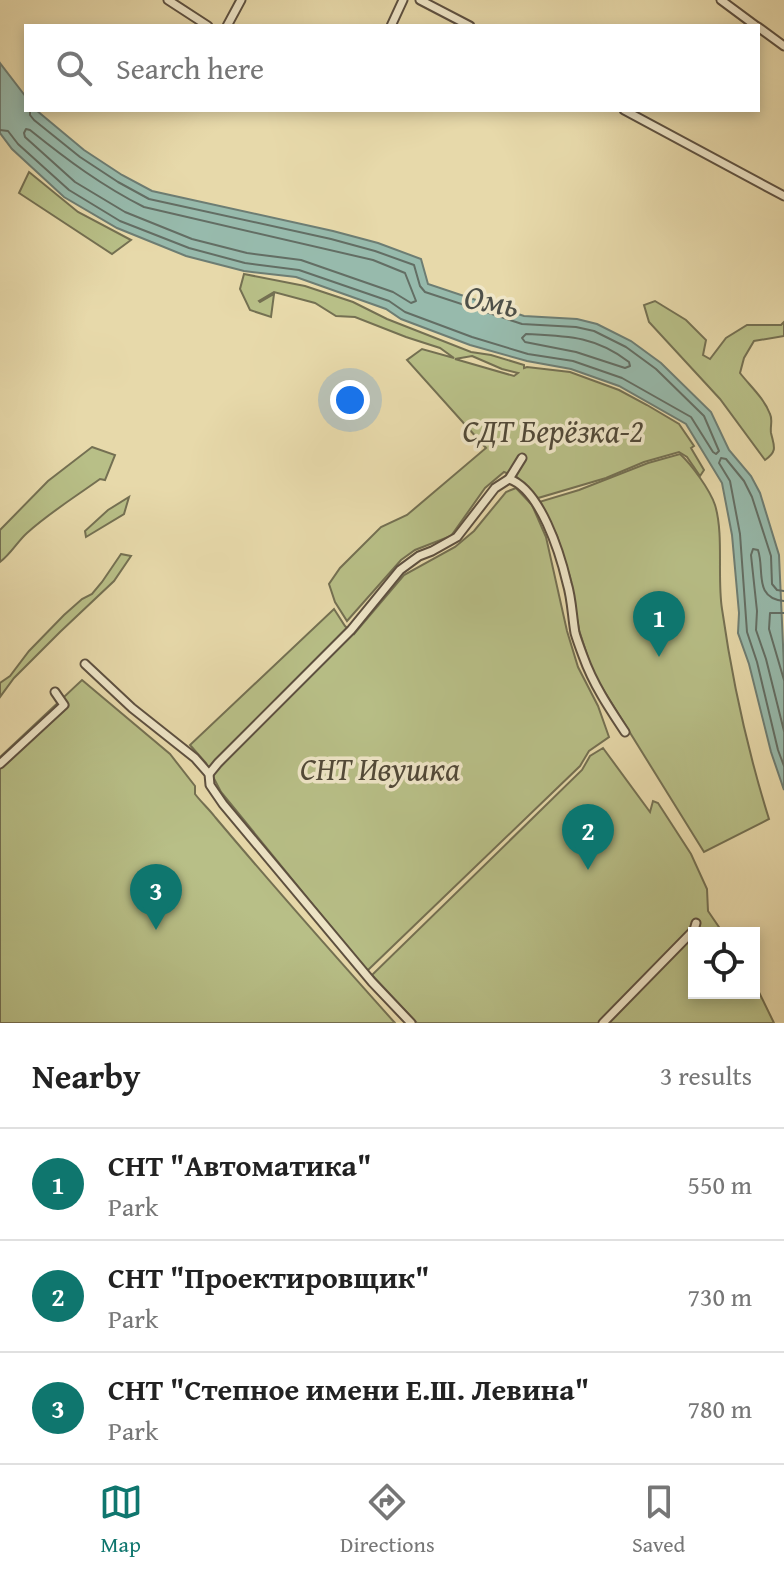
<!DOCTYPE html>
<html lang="en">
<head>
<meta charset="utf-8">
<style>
  :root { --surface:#fff; --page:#f2f2f2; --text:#222; --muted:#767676; --line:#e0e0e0; --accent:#0f766e }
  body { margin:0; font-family:"Gentium Book Plus",serif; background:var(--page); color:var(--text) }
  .controls { position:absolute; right:24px; bottom:24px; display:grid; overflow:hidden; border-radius:0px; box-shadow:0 4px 12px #0003 }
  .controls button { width:72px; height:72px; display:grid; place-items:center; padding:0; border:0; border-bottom:2px solid var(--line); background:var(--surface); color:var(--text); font:40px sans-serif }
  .you { position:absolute; left:350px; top:400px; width:28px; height:28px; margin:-20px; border:6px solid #fff; border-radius:50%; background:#1a73e8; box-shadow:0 0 0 12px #1a73e833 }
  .badge { display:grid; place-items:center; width:52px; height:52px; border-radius:50%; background:var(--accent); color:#fff; font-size:26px; font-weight:700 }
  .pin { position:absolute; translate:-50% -66px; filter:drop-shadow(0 2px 4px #0008) }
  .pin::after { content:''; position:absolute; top:42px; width:28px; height:24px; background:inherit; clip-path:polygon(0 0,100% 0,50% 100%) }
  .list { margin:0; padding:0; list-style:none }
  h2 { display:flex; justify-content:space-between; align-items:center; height:104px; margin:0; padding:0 32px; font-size:34px }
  h2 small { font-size:26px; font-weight:400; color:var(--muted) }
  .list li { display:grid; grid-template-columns:52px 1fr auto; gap:24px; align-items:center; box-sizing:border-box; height:112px; padding:0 32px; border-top:2px solid var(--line) }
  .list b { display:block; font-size:30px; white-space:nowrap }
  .list p { margin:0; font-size:26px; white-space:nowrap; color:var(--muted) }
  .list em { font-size:26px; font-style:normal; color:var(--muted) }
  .icon { flex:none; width:44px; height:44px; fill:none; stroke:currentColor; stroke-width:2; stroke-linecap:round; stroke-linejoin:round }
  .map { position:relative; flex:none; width:784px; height:1023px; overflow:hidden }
  .search { position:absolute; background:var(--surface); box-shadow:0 4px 12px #0003; left:24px; right:24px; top:24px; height:88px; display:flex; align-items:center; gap:20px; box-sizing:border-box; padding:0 28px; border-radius:0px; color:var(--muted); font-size:30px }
  .sheet { height:440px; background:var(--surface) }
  nav { display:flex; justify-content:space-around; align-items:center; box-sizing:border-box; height:112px; border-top:2px solid var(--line); background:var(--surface); font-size:22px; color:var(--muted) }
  nav a { display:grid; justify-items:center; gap:4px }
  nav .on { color:var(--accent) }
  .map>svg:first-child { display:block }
</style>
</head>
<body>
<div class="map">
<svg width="784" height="1023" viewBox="0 0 784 1023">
  <rect width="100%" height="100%" fill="#e7d9aa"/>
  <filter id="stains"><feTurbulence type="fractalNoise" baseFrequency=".0025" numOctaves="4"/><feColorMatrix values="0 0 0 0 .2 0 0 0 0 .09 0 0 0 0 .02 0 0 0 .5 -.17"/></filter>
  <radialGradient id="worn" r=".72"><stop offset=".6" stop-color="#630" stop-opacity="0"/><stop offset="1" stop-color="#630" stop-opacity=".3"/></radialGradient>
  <g fill="#b8bf87" stroke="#747052" stroke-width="2" fill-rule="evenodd">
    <polygon points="29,172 78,212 131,240 112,254 19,193"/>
    <path d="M 244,274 L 305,286 L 353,302 L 387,319 L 471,352 L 491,355 L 524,365 L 524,368 L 527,367 L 570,372 L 619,390 L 647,405 L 679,424 L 694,446 L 691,448 L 704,470 L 700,476 L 687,457 L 679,452 L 644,462 L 606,478 L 538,498 L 517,477 L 504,472 L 485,488 L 451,536 L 415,550 L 401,560 L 347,621 L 335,602 L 329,584 L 340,568 L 381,527 L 407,515 L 486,448 L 407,360 L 422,349 L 454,358 L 440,348 L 406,337 L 355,317 L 336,316 L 315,303 L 274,292 L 259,301 L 260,302 L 274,294 L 271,317 L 250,310 L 240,289 ZM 472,356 L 502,369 L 518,373 L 514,376 L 455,359 Z"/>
    <path d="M 655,301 L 686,320 L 706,340 L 703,355 L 710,359 L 726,338 L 747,325 L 781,325 L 784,322 L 784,336 L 754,341 L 744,358 L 740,373 C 750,386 764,398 770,414 C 773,420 770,426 771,433 C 774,446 778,451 765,460 L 720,399 L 649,322 L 644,305 Z"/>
    <path d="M 92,447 L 115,455 L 105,480 L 100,479 C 75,497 49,513 27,533 C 17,542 11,554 0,562 L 0,530 L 48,481 Z"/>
    <path d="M 680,454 C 692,465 710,490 715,505 C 724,534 717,578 722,609 C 732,679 748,752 769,819 L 704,852 L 593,673 L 579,630 L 570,577 L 557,536 L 539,502 L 579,490 L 648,463 Z"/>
    <polygon points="516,488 532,505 546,537 567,631 578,667 598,706 609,737 589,751 580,766 367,971 221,792 206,763 190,745 334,609 345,626 354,634 404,575 455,547 474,531 506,492"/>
    <polygon points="129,497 124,514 86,537 85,531 108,510"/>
    <polygon points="121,554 131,556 114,581 60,632 14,678 0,697 0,683 10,676 29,651 64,615 82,599 92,594 102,582"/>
    <path d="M 82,680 L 170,754 L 195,786 L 195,794 C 201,802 209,809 215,817 C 274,887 334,955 395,1023 L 0,1023 L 0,757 Z"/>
    <polygon points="603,748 650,812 653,801 658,803 691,854 707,889 708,911 723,933 694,933 694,993 754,993 754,982 774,1023 417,1023 372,975 582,770 590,756"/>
  </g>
  <polygon fill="#97baac" stroke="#6d7d73" stroke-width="2" points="0,63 26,97 26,110 36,110 84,150 122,175 152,191 333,231 378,243 421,259 428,284 524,316 577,319 597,324 631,341 661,363 711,412 729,450 751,476 760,493 779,555 784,667 784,790 771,752 749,664 738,633 739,613 732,535 722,483 686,424 619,386 571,369 527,361 470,345 401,319 386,309 296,277 244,271 186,256 117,228 64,197 12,149 0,133"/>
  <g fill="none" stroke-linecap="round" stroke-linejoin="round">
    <g stroke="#636e64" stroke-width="2">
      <path d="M 26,129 L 30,130 C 66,159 102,186 144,207 L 373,260 L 405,273 L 416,301 L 411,303 L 393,292 L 301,260 L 247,253 L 192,239 L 125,212 L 75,182 L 25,137 L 24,133 Z"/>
      <polyline points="0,130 8,131 18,144 69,190 120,221 189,248 245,263 299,270 389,301 405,312 472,337 528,354 573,361 622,378 691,417 713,452 716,454 719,451 704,416 656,369 626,347 594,331 576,327 522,324 425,292 420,286 414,265 375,251 331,239 149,199 118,182 80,157 34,120 30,115 30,110"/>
      <path d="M 526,334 C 567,336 595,336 629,362 L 630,366 L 625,368 L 576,352 L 525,342 L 522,338 Z"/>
      <polyline points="784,591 777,590 772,584 771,556 752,497 744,481 726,459 721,458 719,463 730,481 740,534 747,632 757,662 778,750 784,766"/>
      <path d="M 784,601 C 753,598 765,570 758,550 L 753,549 L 751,555 L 757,611 L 756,630 L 766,659 L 784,731"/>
      <polyline points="784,613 770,613 769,629 784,680"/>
    </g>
    <defs>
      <g id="minor">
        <polyline points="168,0 208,26"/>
        <polyline points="420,0 470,26"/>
        <polyline points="721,0 756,26"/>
        <polyline points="227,26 241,0"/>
        <polyline points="391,26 403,0"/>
        <polyline points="758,27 784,46"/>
        <polyline points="624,110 784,196"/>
        <path d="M 509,479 C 540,489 560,553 567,583 C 572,599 572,616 575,633 C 577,640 580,648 583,656 C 593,684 609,708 625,732"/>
        <polyline points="85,664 132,708 195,758 209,774 210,785 223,804 372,982 411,1023"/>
        <polyline points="0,764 64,705 55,692"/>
        <polyline points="209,774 218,763 351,630 400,570 419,556 432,551 457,537 495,488 509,479 522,458"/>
        <polyline points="603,1023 694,930 696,923"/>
      </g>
    </defs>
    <use href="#minor" stroke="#5d5040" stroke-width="11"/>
    <use href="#minor" stroke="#efe6c8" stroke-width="7"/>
  </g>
  <g text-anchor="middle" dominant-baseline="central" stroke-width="7" stroke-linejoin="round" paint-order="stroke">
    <g font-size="32" font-style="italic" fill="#514938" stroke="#efe6c8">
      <text x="553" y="430">СДТ Берёзка-2</text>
      <text x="380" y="768">СНТ Ивушка</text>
    </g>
    <g font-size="34" font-style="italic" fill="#4e5048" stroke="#efe6c8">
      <text transform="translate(492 300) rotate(11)">Омь</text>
    </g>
  </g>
  <rect width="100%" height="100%" filter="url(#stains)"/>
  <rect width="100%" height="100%" fill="url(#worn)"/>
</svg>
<div class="controls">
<button><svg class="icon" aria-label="locate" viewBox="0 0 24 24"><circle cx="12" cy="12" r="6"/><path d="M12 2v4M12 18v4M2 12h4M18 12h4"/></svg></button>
</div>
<div class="you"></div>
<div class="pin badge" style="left:659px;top:657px">1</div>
<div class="pin badge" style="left:588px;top:870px">2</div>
<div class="pin badge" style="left:156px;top:930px">3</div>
<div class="search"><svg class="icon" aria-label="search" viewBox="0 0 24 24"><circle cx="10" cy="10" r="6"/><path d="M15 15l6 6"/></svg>Search here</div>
</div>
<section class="sheet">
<h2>Nearby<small>3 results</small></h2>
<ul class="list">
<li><span class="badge">1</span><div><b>СНТ &quot;Автоматика&quot;</b><p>Park</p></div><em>550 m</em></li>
<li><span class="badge">2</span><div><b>СНТ &quot;Проектировщик&quot;</b><p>Park</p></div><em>730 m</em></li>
<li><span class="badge">3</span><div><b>СНТ &quot;Степное имени Е.Ш. Левина&quot;</b><p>Park</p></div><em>780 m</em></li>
</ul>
</section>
<nav>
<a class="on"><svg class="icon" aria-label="map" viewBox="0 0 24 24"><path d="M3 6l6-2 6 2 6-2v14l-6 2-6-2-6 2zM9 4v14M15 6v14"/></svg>Map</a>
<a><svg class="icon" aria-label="directions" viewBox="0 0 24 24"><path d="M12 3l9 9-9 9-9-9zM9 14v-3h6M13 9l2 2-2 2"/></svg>Directions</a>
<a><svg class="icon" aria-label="saved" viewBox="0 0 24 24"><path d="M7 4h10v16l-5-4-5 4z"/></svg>Saved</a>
</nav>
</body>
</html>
